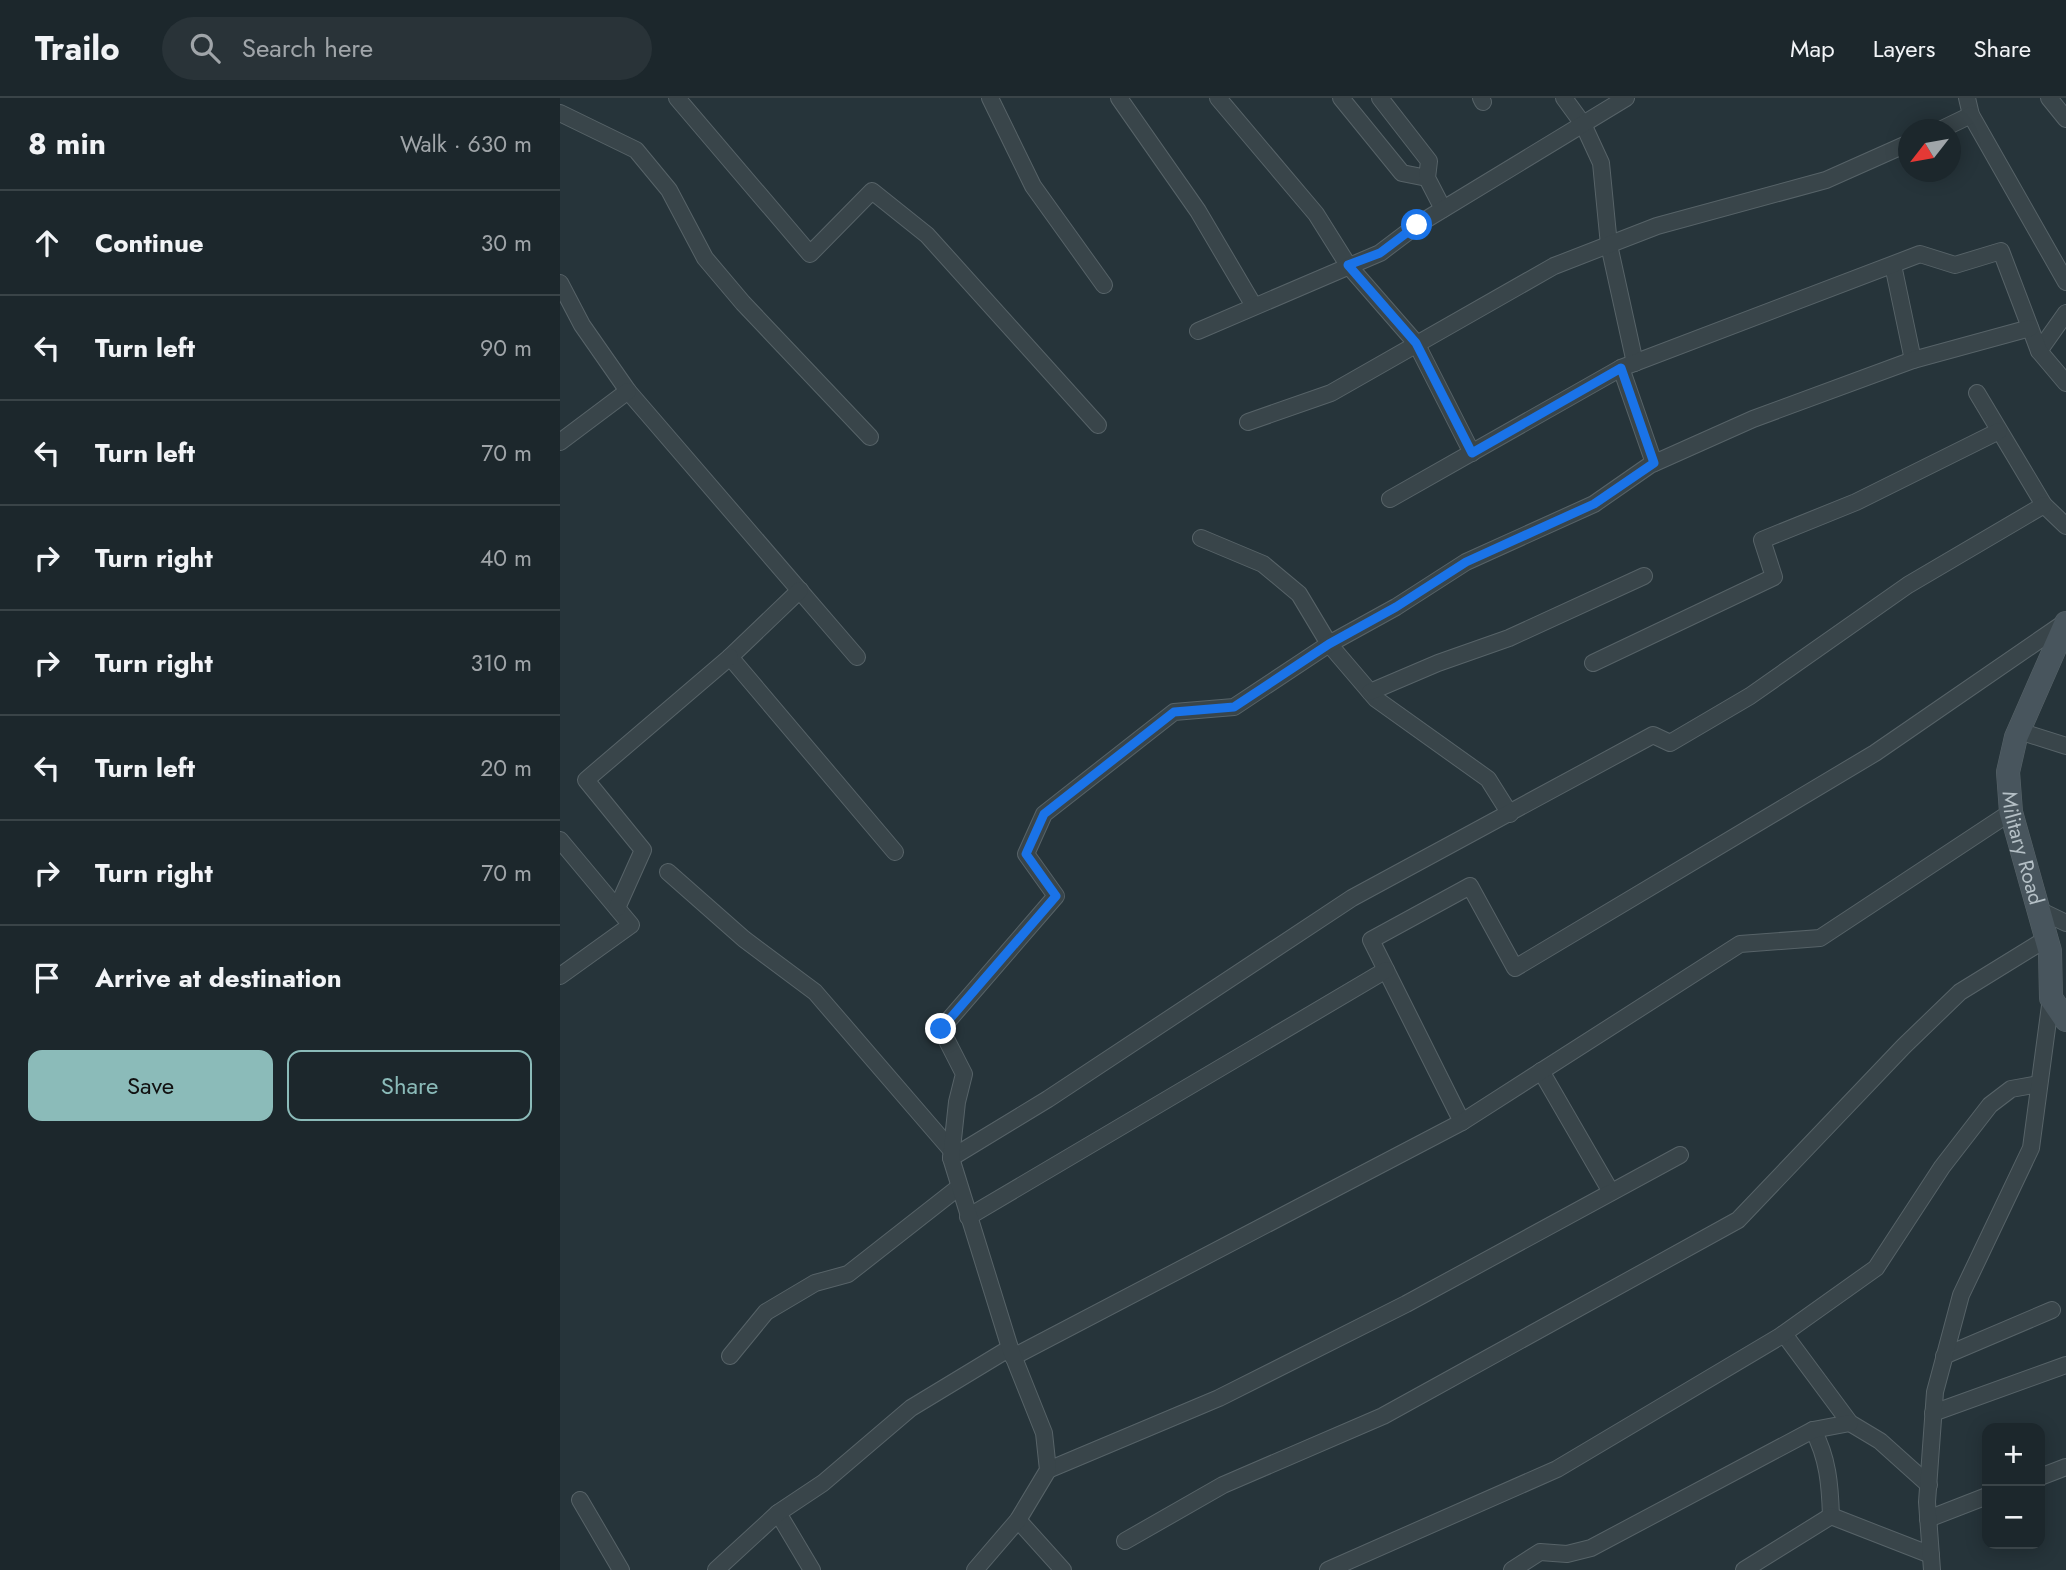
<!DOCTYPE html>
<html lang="en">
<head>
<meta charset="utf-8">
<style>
  :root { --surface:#1c272c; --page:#293338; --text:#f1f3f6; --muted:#a0a5a9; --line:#3a4448; --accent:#8bbbb9 }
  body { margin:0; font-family:Jost,sans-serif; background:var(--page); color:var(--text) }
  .controls { position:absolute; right:21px; bottom:21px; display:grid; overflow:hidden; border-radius:14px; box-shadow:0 4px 18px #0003 }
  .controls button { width:63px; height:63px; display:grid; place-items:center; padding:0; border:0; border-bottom:2px solid var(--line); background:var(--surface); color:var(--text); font:35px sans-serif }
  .compass { position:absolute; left:1338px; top:21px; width:63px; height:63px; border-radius:50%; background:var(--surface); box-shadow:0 4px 18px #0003; rotate:239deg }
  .stop { position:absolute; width:21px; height:21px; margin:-16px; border:5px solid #1a73e8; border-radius:50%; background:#fff }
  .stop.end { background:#1a73e8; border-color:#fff; box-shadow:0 2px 7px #0008 }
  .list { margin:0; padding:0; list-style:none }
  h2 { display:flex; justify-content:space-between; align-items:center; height:91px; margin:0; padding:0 28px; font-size:30px }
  h2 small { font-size:23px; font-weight:400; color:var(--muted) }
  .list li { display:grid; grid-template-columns:46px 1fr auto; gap:21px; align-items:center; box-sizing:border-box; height:105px; padding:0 28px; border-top:2px solid var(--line) }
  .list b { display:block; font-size:26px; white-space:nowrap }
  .list em { font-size:23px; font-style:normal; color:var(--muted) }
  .actions { display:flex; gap:14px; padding:21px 28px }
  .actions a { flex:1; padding:16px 0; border:2px solid var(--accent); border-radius:14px; text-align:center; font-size:24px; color:var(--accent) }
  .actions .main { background:var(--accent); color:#111 }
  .icon { flex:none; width:38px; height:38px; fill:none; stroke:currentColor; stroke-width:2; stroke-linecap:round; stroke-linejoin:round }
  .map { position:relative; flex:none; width:1506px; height:1472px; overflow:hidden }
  header { display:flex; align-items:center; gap:42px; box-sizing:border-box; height:98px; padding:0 35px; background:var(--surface); border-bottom:2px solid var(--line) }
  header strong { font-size:33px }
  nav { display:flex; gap:38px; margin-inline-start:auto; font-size:24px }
  .search { width:490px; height:63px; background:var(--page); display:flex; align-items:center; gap:18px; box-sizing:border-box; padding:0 24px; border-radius:38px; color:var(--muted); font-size:26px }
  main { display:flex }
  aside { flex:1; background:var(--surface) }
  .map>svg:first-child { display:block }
</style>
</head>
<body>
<header>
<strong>Trailo</strong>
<div class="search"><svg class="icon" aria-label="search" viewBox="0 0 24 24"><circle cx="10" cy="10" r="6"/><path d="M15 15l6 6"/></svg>Search here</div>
<nav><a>Map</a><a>Layers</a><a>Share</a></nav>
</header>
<main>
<aside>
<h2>8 min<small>Walk · 630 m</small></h2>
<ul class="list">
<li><svg class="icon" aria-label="ahead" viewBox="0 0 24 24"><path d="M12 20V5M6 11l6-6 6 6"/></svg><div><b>Continue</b></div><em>30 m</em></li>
<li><svg class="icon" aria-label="left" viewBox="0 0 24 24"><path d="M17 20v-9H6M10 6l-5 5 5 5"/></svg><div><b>Turn left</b></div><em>90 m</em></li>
<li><svg class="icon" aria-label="left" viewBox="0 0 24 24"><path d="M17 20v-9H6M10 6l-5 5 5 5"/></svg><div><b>Turn left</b></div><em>70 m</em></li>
<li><svg class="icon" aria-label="right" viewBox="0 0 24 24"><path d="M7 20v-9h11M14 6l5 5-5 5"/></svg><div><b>Turn right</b></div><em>40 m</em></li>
<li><svg class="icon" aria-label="right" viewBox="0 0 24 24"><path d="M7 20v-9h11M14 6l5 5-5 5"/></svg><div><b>Turn right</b></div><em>310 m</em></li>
<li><svg class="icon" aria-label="left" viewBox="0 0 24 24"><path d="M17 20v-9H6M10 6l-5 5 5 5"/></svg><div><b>Turn left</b></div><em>20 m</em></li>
<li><svg class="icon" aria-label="right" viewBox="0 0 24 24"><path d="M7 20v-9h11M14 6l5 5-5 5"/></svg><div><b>Turn right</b></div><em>70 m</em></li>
<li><svg class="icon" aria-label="arrive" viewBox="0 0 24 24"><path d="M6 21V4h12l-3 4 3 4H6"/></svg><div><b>Arrive at destination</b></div></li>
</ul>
<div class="actions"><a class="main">Save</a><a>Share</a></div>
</aside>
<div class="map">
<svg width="1506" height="1472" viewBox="0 0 1506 1472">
  <rect width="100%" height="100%" fill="#26343a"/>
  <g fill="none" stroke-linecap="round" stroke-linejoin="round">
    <defs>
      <g id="street">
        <polyline points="117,0 250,156 312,93 367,137 538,327"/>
        <polyline points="430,0 473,88 544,187"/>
        <polyline points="559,0 638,113 694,208"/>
        <polyline points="658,0 756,116 788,167 856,245 912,355"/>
        <polyline points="781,0 842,75 867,80"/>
        <polyline points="820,0 869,63 867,80 883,111"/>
        <polyline points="921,0 923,4"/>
        <polyline points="1004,0 1023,26 1041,65 1049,147 1075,265"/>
        <polyline points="1407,0 1411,17 1506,184"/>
        <polyline points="1489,0 1506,21"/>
        <polyline points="0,15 76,52 109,92 145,160 183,205 310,339"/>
        <polyline points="1380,32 1411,17"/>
        <polyline points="1333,167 1353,262"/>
        <polyline points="0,185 22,227 68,293 297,559"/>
        <polyline points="638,233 820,155 857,127 1066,0"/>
        <polyline points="1479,253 1506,215"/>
        <polyline points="1061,270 1094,365"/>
        <polyline points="1417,295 1484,407 1506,428"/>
        <polyline points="688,324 771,295 994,168 1097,128 1266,82 1349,45"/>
        <polyline points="0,344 68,293"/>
        <polyline points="830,401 1061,270 1360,156 1395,167 1441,153 1479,253 1506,285"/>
        <polyline points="641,440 703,466 739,496 769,546 816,601 928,681 950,716"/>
        <polyline points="240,492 170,559 335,754"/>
        <polyline points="1033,565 1214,479 1202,442 1296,404 1439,333"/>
        <polyline points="810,594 878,565 949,540 1084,478"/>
        <polyline points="1459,633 1506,648"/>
        <polyline points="0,742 71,827 0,878"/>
        <polyline points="108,774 184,841 255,894 392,1053"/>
        <polyline points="57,810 83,752 26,682 170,559"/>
        <polyline points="1477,811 1506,825"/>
        <polyline points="981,973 1051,1094"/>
        <polyline points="902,1024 811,842 910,788 955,870 1315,655 1504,525"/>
        <polyline points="391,1060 488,1001 792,800 1093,637 1110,645 1190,598 1348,487 1484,407"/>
        <polyline points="408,1119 826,872"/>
        <polyline points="1224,1236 1290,1325 1320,1343 1369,1387"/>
        <polyline points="170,1258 206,1214 255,1185 288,1176 399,1089"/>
        <polyline points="1384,1258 1492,1212"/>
        <polyline points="453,1259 902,1024 1180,846 1260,840 1451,714"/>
        <polyline points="1373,1315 1506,1267"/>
        <path d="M 1253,1332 C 1268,1360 1270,1387 1271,1418"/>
        <polyline points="488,1372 659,1300 846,1206 1120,1057"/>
        <polyline points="1480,1379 1506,1369"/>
        <polyline points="20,1402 61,1472"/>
        <polyline points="218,1415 252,1472"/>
        <polyline points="1368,1421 1427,1398"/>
        <polyline points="458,1422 503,1472"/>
        <polyline points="565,1443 663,1387 823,1318 1178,1122 1344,948 1400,894 1486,841"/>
        <polyline points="156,1472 218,1415 263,1385 351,1310 450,1250"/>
        <polyline points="415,1472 458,1422 488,1372 484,1335 450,1250 391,1060 397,1004 404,976 381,931 496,798 466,756 484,716 614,614 674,609 769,546 836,509 906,464 1034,406 1090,367 1193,321 1353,262 1470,230"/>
        <polyline points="768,1472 997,1371 1219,1239 1316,1170 1382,1069 1430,1007 1451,991 1479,986"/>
        <polyline points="952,1472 980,1454 1007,1456 1031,1450 1253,1332 1290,1325"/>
        <polyline points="1184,1472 1271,1418 1371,1457"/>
        <polyline points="1372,1472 1367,1404 1375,1294 1401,1197 1471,1050 1491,900"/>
      </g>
      <g id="secondary">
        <path id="s1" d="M 1506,525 L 1456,639 L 1448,674 L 1451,714 L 1490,853 L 1491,900 L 1506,922"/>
      </g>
    </defs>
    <use href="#street" stroke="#576368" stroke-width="18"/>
    <use href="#secondary" stroke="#576368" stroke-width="24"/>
    <use href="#street" stroke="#39454a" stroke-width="16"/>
    <use href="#secondary" stroke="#48555d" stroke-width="23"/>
  </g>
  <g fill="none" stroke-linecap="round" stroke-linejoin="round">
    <polyline stroke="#1a73e8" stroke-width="9" points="381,931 496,798 466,756 484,716 614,614 674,609 769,546 836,509 906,464 1034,406 1094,365 1061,270 912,355 856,245 788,167 820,155 857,127"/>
  </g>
  <g text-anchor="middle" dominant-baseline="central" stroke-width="5" stroke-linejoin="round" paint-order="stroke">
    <g font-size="21" fill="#b5c0c6" stroke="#1e2a2f">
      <text stroke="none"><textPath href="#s1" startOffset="238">Military Road</textPath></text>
    </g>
  </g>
</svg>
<div class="controls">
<button>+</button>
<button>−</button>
</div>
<svg class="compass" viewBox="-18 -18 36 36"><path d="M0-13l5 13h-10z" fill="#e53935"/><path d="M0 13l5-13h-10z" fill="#a0a5a9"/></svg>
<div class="stop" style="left:857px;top:127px"></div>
<div class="stop end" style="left:381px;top:931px"></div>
</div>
</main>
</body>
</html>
